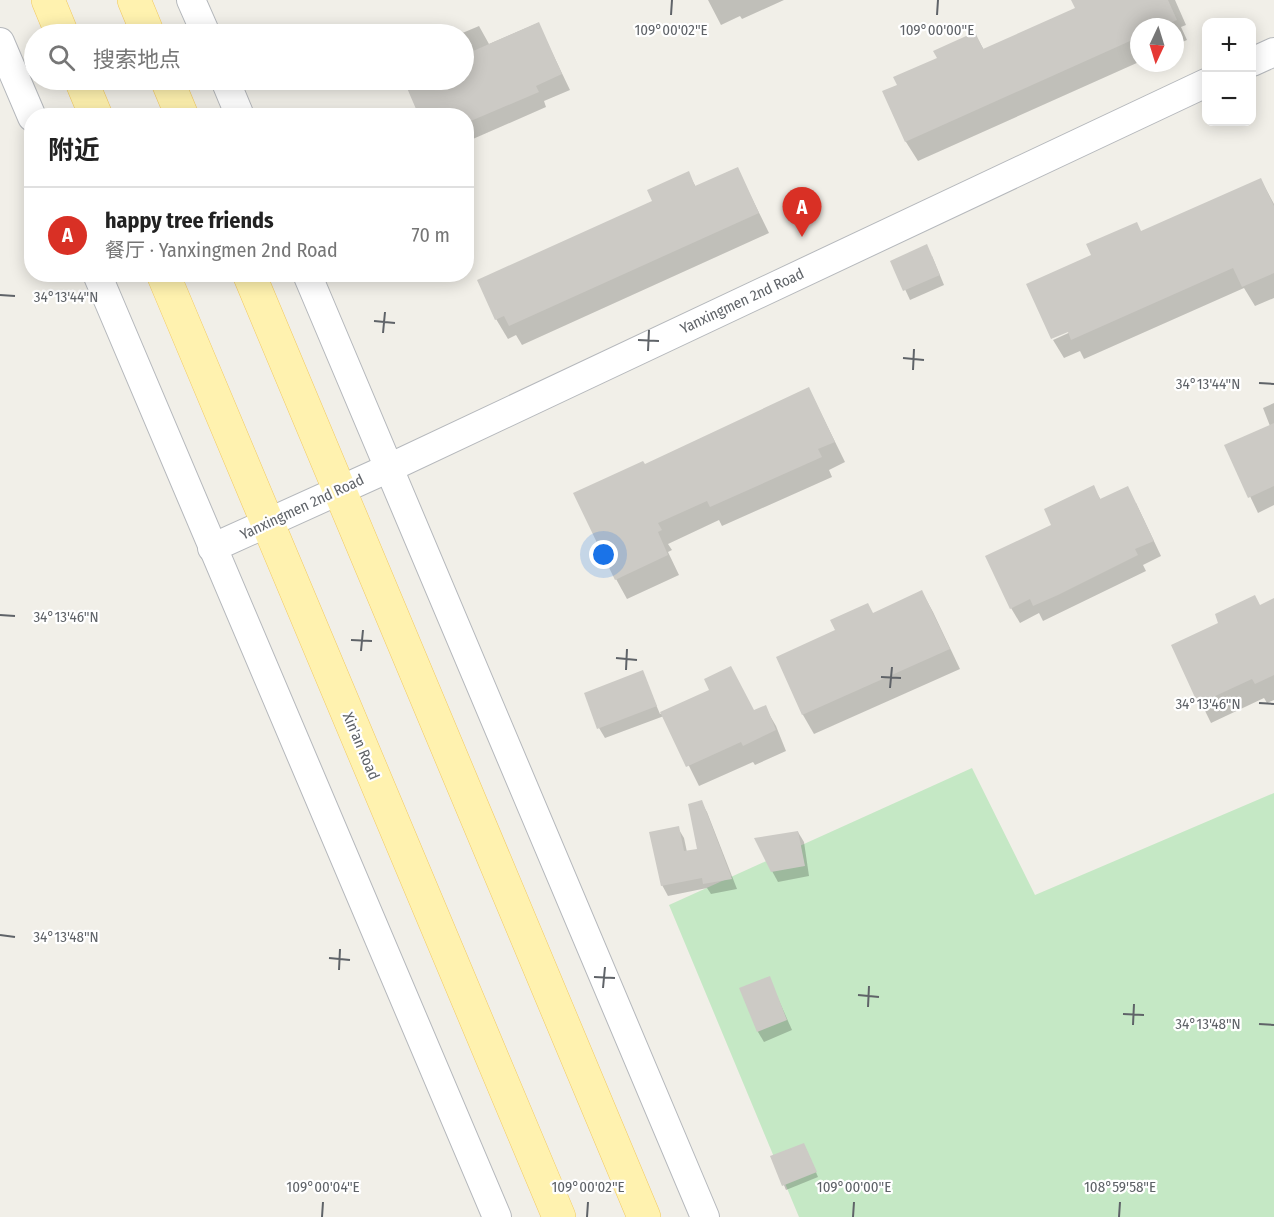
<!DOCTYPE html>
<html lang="zh">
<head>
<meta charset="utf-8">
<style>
  :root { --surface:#fff; --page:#f2f2f2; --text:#222; --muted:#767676; --line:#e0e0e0; --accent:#d93025 }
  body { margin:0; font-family:"Fira Sans Condensed","Noto Sans SC",sans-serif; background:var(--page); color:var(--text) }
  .controls { position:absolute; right:18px; top:18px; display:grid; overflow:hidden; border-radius:12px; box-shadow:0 3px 15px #0003 }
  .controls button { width:54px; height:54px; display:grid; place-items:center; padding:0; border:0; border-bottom:2px solid var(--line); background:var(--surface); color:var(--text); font:30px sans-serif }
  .compass { position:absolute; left:1130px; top:18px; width:54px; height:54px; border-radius:50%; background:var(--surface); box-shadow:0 3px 15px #0003; rotate:184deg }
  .you { position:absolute; left:604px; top:555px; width:21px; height:21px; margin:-15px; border:4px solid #fff; border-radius:50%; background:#1a73e8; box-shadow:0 0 0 9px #1a73e833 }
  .badge { display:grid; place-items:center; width:39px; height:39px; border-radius:50%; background:var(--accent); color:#fff; font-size:20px; font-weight:700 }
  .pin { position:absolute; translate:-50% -50px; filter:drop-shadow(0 2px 3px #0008) }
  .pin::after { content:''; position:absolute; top:32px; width:21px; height:18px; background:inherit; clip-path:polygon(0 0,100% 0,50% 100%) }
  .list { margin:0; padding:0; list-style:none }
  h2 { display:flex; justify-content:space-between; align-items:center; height:78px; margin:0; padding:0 24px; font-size:26px }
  h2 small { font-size:20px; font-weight:400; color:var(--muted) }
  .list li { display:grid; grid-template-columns:39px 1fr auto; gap:18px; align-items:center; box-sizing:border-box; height:96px; padding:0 24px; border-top:2px solid var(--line) }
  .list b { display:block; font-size:22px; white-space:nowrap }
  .list p { margin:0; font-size:20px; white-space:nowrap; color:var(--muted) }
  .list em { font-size:20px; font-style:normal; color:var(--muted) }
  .icon { flex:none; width:33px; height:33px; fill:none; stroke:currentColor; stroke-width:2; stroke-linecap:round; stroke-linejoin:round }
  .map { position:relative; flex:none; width:1274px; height:1217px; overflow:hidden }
  .search { position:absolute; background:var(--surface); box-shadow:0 3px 15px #0003; left:24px; top:24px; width:450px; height:66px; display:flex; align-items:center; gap:15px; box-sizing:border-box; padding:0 21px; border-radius:33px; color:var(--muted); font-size:22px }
  .panel { position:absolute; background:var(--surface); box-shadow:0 3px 15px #0003; left:24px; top:108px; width:450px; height:174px; border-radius:24px }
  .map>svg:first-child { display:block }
</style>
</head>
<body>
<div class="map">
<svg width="1274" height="1217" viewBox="0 0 1274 1217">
  <rect width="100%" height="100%" fill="#f1efe8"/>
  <polygon fill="#c5e8c5" points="972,768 1035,895 1274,793 1274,1217 799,1217 669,905"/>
  <g fill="#0003">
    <polygon points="708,0 784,0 742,19 740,16 721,25"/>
    <polygon points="1073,0 1175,0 1186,25 1181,27 1187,40 1175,45 1175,27 1139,27 1139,62 918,161 906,142 884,92 898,86 975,34 984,50 1077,9"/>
    <polygon points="538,23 570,90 544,101 546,107 466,142 466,116 406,82 411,80 464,80 464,34 460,34 479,26 489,44"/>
    <polygon points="737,168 769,233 522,345 516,335 508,339 496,319 654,202 688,173 696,187"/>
    <polygon points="1261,180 1274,204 1274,298 1255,306 1244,288 1084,359 1080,351 1064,358 1053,340 1075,330 1142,233"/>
    <polygon points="932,256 944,285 910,300 892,261"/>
    <polygon points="809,389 845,462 829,470 832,477 722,526 719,520 668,544 672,550 668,552 679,575 627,599 616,579 645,466"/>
    <polygon points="1274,403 1274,505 1258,513 1226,446 1270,426 1263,408"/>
    <polygon points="1093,487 1101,500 1136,503 1161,556 1143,565 1146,571 1043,621 1039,613 1020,623 1011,608 1053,526"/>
    <polygon points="922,592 933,612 960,669 814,734 803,715 778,658"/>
    <polygon points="1274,600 1274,700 1267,703 1264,698 1211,723 1173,646"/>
    <polygon points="642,672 660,714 711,691 754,712 765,707 776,726 786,751 755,765 753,762 699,786 664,716 605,738 599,728"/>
    <polygon points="701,802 707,812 737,889 711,894 707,888 668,896 662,885 678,828 684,838 687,852 698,850"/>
    <polygon points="798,832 804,842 809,876 778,882 772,871"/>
    <polygon points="769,978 792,1030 764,1042 758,1032"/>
    <polygon points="806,1149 818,1177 786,1190 772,1157"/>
  </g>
  <g fill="#cccac5">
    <polygon points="1071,0 1168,0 1177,20 1160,27 1139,27 1139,37 905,142 882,91 897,85 893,77 937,58 933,51 975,32 983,49 1075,8"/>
    <polygon points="539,22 562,74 536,86 539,92 466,123 466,116 419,116 404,81 464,80 464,55"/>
    <polygon points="738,167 759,213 509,326 504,316 495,320 477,280 652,201 647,190 689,171 695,186"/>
    <polygon points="1261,178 1274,206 1274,273 1242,287 1233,268 1071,340 1068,332 1051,339 1026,284 1091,255 1086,244 1137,222 1141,231"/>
    <polygon points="927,244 940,275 903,291 890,261"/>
    <polygon points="809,387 835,442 818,449 822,457 710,507 707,501 658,523 662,530 658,532 668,555 615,580 573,493 643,461 645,464"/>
    <polygon points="1274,423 1274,486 1248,498 1224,445"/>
    <polygon points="1094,485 1100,499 1128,486 1154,541 1135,549 1138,555 1058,595 1033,606 1030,599 1010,609 985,556 1051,525 1044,509"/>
    <polygon points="922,590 950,649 802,715 776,657 835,630 830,620 868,603 873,613"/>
    <polygon points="1255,595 1260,605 1274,598 1274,675 1255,684 1252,679 1198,704 1171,645 1218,623 1215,614"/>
    <polygon points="731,666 754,710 766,705 776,730 743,746 741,742 686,767 660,712 709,690 704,679"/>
    <polygon points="643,670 657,706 597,729 584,693"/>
    <polygon points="702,800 732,879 703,884 702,878 661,886 649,832 679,826 684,851 697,849 688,804"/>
    <polygon points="798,831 805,866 771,872 754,838"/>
    <polygon points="770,976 787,1020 757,1032 739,988"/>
    <polygon points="804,1143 817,1172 782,1186 770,1156"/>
  </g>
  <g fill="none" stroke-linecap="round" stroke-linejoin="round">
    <defs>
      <g id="street">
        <polyline points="191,0 206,34"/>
        <polyline points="0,42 32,117"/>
        <polyline points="1252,62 1274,52"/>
        <polyline points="225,80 240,116"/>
        <polyline points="97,274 497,1217"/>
        <polyline points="307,274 705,1217"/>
        <polyline points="212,548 389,468 1206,83"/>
      </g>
      <g id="primary">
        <polyline points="48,0 62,34"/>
        <polyline points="134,0 148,34"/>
        <polyline points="81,80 96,116"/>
        <polyline points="167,80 182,116"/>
        <polyline points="163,274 559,1217"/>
        <polyline points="249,274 644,1217"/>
      </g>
    </defs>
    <use href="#street" stroke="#b5b8bc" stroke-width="30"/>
    <use href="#primary" stroke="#f2c960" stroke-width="34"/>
    <use href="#street" stroke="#fff" stroke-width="28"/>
    <use href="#primary" stroke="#fff2af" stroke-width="33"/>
  </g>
  <path fill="none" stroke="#5f6368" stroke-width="2" d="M 671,15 L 672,0M 937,15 L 938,0M 0,295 L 15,296M 374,321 L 395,323M 383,333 L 385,312M 638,340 L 659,341M 648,351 L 649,330M 903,358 L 924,360M 913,370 L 914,349M 1259,383 L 1274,384M 0,615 L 15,616M 351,640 L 372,641M 361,651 L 363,630M 616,658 L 637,660M 626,670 L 627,649M 881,677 L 901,678M 890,688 L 892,667M 1259,703 L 1274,704M 0,935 L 15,937M 329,958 L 350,960M 339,970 L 340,949M 594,977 L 615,978M 603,988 L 605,967M 858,995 L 879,997M 868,1007 L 869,986M 1123,1014 L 1144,1015M 1259,1024 L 1274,1025M 1133,1025 L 1134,1004M 322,1217 L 323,1202M 587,1217 L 588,1202M 853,1217 L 854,1202M 1119,1217 L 1120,1202"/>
  <g text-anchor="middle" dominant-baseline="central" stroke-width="4.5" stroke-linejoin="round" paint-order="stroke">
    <g font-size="15" fill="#5f6368" stroke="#fff">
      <text transform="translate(742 301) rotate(-25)">Yanxingmen 2nd Road</text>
      <text transform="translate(302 507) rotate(-25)">Yanxingmen 2nd Road</text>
      <text transform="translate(361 746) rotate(67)">Xin'an Road</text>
    </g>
  </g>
  <g font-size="15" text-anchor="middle" fill="#5f6368" stroke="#fff" stroke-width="4.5" stroke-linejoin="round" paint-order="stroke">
    <text x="671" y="35">109°00'02"E</text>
    <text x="937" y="35">109°00'00"E</text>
    <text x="66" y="302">34°13'44"N</text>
    <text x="1208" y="389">34°13'44"N</text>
    <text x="66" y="622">34°13'46"N</text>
    <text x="1208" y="709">34°13'46"N</text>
    <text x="66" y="942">34°13'48"N</text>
    <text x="1208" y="1029">34°13'48"N</text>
    <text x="323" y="1192">109°00'04"E</text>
    <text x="588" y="1192">109°00'02"E</text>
    <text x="854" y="1192">109°00'00"E</text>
    <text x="1120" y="1192">108°59'58"E</text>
  </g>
</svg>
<div class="controls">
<button>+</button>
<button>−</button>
</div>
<svg class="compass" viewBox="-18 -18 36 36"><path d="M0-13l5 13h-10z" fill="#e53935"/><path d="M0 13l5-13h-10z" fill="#767676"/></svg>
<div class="you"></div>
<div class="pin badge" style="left:802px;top:237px">A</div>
<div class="search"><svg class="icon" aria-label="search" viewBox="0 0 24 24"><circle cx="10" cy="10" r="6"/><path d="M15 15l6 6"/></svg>搜索地点</div>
<section class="panel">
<h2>附近<small></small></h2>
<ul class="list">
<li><span class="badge">A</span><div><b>happy tree friends</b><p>餐厅 · Yanxingmen 2nd Road</p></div><em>70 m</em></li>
</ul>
</section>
</div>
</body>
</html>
